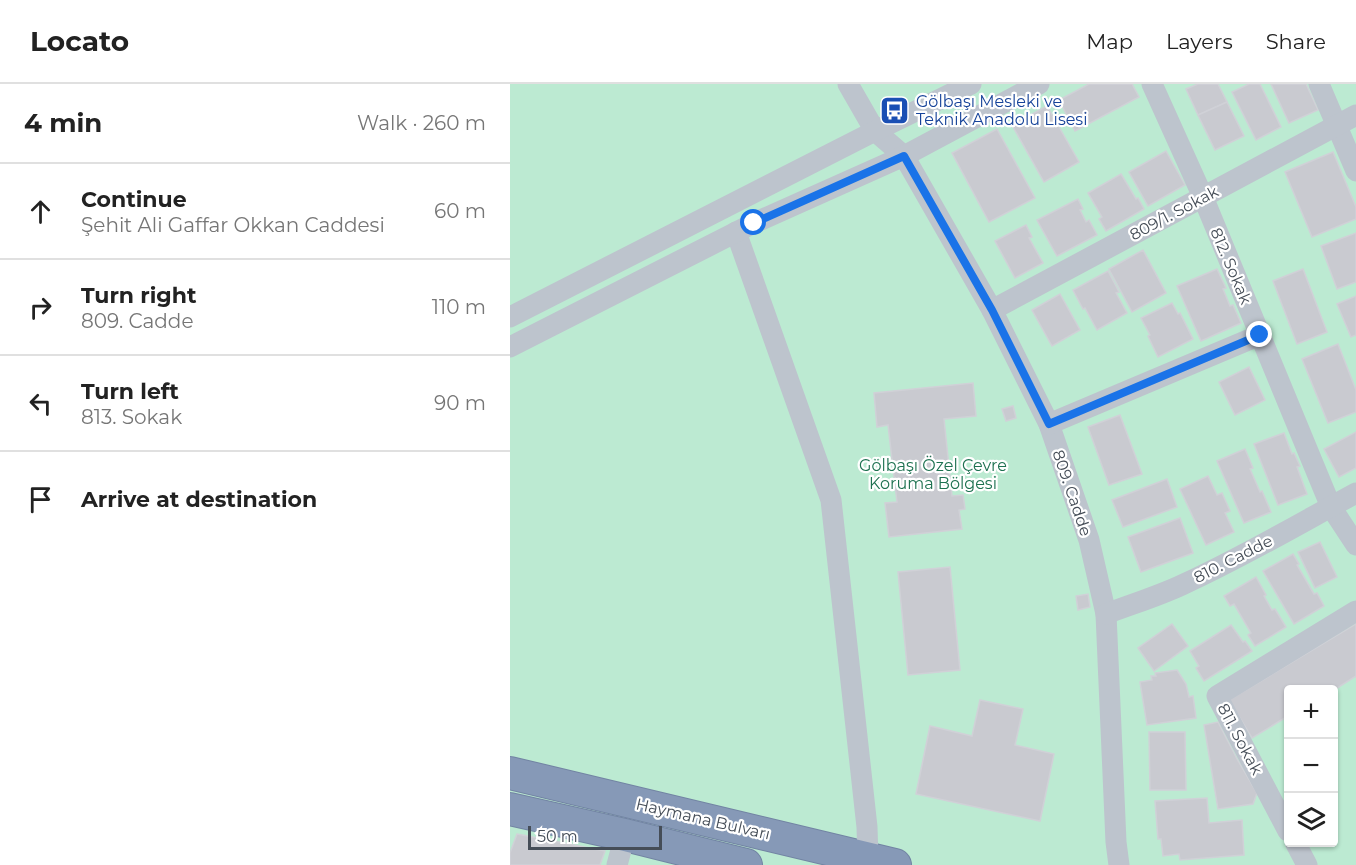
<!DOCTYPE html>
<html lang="en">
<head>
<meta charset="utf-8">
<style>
  :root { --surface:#fff; --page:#f6f6f6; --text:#222; --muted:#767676; --line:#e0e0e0 }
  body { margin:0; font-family:Montserrat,sans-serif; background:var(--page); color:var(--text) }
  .controls { position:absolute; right:18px; bottom:18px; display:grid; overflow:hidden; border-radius:6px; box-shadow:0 2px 4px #0004 }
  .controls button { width:54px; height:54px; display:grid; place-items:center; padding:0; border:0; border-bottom:2px solid var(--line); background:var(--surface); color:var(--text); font:30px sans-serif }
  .scale { position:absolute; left:18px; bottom:15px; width:134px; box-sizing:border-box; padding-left:6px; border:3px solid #454d57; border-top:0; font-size:16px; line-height:21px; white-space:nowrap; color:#454d57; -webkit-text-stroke:4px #fff; paint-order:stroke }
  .stop { position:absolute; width:18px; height:18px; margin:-14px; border:4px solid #1a73e8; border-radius:50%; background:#fff }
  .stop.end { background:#1a73e8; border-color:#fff; box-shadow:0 2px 6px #0008 }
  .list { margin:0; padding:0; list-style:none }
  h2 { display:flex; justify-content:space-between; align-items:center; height:78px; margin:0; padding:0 24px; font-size:26px }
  h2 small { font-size:20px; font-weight:400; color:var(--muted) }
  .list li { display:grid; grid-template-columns:39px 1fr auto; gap:18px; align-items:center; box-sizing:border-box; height:96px; padding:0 24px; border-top:2px solid var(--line) }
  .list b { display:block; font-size:22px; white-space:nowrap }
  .list p { margin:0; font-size:20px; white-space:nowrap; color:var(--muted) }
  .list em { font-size:20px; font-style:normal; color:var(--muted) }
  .icon { flex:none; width:33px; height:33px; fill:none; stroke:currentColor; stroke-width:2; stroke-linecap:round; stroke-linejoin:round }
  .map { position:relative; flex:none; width:846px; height:781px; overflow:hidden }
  header { display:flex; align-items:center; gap:36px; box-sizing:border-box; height:84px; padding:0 30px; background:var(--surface); border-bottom:2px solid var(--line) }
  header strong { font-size:28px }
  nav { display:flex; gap:33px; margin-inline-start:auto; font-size:21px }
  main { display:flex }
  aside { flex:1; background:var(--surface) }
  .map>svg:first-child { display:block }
</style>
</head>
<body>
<header>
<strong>Locato</strong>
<nav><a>Map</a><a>Layers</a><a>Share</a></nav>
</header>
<main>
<aside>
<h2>4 min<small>Walk · 260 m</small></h2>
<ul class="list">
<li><svg class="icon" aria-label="ahead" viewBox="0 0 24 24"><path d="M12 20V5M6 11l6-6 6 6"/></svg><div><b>Continue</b><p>Şehit Ali Gaffar Okkan Caddesi</p></div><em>60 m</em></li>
<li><svg class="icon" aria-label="right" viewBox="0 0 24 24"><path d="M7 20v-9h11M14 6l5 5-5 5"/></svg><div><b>Turn right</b><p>809. Cadde</p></div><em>110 m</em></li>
<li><svg class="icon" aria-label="left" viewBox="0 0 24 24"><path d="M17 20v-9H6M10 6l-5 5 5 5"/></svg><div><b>Turn left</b><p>813. Sokak</p></div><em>90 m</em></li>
<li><svg class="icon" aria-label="arrive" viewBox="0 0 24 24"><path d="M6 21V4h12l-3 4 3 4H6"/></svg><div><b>Arrive at destination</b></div></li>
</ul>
</aside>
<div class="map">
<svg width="846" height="781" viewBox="0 0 846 781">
  <rect width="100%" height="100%" fill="#eeeceb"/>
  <path fill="#bcead2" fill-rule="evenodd" d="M 0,0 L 846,0 L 846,781 L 0,781 ZM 778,606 L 824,606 L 824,758 L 778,758 Z"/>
  <g fill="#c9cad0" stroke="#d0d1d7" stroke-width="1.5">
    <polygon points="579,0 622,0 629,13 565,47 549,16"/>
    <polygon points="688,0 708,0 717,18 688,31 676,5"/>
    <polygon points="739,0 750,0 771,43 746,56 722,8"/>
    <polygon points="761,0 796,0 808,26 779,39"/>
    <polygon points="717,18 734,52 705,66 688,31"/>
    <polygon points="537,22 569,78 534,98 502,41"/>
    <polygon points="487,45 525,114 479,138 442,69"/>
    <polygon points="656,67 675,101 638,122 619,88"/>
    <polygon points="823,68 846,123 846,135 802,153 775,88"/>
    <polygon points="611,90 626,115 628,114 634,125 596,147 589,135 592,133 578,109"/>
    <polygon points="568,115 573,125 570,126 576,138 579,136 587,151 547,172 527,136"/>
    <polygon points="516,141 522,153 519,154 533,179 505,194 485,157"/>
    <polygon points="846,149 846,198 827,205 811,162"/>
    <polygon points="633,166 656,209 622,228 599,185"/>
    <polygon points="707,185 716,204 713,205 720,222 723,221 731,239 691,257 667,202"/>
    <polygon points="793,185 817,248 787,260 763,197"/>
    <polygon points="598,187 609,208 606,209 617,229 587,246 575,224 573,225 563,206"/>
    <polygon points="550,210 570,246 542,262 522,226"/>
    <polygon points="846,212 846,251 841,253 827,220"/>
    <polygon points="662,219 668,230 670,229 683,255 648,273 638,252 640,251 631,234"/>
    <polygon points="828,260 846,306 846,328 818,339 792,275"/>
    <polygon points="739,283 755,316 725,331 709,298"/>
    <polygon points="463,299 466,332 434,335 442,412 453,411 455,425 449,426 452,445 379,453 375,419 387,418 378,341 367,343 364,309"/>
    <polygon points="503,322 506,334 496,337 492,325"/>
    <polygon points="610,331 632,390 599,401 578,343"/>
    <polygon points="846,348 846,384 829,393 814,365"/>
    <polygon points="774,349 782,370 784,369 790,382 787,383 797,410 768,421 744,360"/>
    <polygon points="735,365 743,384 740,385 750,408 752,407 761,428 734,439 707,377"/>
    <polygon points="698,392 707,411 712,409 720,427 715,429 724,448 696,461 670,405"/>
    <polygon points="657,395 667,423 613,443 602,416"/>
    <polygon points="670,434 683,469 631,488 618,453"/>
    <polygon points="810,458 827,493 805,504 788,468"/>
    <polygon points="783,470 789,480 787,481 804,510 807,509 814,522 784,540 753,487"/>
    <polygon points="440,483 450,586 398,591 388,488"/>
    <polygon points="746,493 756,511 754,512 762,526 765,525 776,543 745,562 738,551 741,549 724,520 720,522 714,512"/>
    <polygon points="578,510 580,523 568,526 566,512"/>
    <polygon points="662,540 678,562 644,587 628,564"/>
    <polygon points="846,540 846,592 824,606 778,606 778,632 742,654 719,616"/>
    <polygon points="721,541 733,558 735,557 742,567 694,597 686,584 689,582 680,567"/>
    <polygon points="667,586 676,600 679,613 683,612 686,634 637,641 630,598 642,596 641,592 646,592 645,589"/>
    <polygon points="470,616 513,625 505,661 544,670 530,737 406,710 420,642 462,652"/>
    <polygon points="708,638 727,675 747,709 743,720 708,725 694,641"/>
    <polygon points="639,648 675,648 676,706 640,706"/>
    <polygon points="697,714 699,739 732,736 734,771 670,776 669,770 653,772 651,755 648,755 645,717"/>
    <polygon points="7,750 95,767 90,781 0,781 0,769"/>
  </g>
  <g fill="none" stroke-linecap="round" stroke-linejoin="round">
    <defs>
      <g id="highway">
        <polyline points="0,689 385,781"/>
        <polyline points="0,725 115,751 236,781"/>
      </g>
    </defs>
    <use href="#highway" stroke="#7284a3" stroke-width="34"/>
    <g stroke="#bdc4cd" stroke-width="21">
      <polyline points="338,0 365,47 394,72 482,226 539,340 579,456 596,530 606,758 609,781"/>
      <polyline points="642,0 693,113 821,423 846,461"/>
      <polyline points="809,0 846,87"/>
      <polyline points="226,148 321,416 357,743 358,775"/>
      <polyline points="482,226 846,31"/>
      <polyline points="0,233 365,47 461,0"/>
      <polyline points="0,263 244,139 394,72 529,0"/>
      <polyline points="539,340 750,251"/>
      <path d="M 596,530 C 622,520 649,512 674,500 C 733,473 789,440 846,409"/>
      <polyline points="778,747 707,612 846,527"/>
      <polyline points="785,758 797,781"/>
      <polyline points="107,781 115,751"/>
    </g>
    <use href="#highway" stroke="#8699b7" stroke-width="32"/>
  </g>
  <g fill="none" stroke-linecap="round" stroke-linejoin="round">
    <polyline stroke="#1a73e8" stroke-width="8" points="244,139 394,72 482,226 539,340 750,251"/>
  </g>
  <defs>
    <symbol id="bus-square" viewBox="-11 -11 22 22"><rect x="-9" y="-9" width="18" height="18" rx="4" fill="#1a4fb4" stroke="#fff"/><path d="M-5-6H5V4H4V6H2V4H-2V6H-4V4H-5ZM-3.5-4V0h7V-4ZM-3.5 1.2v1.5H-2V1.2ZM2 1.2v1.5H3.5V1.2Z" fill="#fff"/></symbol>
  </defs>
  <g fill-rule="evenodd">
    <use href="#bus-square" x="368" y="10" width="33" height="33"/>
  </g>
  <g text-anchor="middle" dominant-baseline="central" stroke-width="4.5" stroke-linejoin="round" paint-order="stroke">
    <g font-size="16" fill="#164399" stroke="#fff" text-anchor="start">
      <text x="406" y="17">Gölbaşı Mesleki ve<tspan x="406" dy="18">Teknik Anadolu Lisesi</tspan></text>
    </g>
    <g font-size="16" fill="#454d57" stroke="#fff">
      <text transform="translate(664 129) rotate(-28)">809/1. Sokak</text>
      <text transform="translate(721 182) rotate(67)">812. Sokak</text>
      <text transform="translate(562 409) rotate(71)">809. Cadde</text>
      <text transform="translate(723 475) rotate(-27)">810. Cadde</text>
      <text transform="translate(730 655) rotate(62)">811. Sokak</text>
      <text transform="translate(193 735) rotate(13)">Haymana Bulvarı</text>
    </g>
    <g font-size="16" fill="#1d7150" stroke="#fff">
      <text x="423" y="381">Gölbaşı Özel Çevre<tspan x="423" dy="18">Koruma Bölgesi</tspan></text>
    </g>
  </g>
</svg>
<div class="controls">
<button>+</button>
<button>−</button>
<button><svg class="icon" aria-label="layers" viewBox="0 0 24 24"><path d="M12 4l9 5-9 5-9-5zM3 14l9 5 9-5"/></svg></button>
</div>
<div class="scale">50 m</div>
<div class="stop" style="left:244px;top:139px"></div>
<div class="stop end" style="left:750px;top:251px"></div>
</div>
</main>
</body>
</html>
